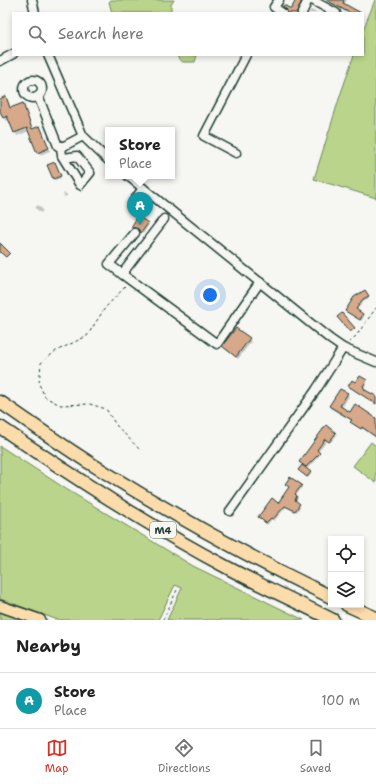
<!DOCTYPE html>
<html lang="en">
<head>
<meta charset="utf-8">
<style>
  :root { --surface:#fff; --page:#f2f2f2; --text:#222; --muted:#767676; --line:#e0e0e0; --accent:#d93025 }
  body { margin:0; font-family:"Shantell Sans",sans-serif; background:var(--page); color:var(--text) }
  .controls { position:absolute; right:12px; bottom:12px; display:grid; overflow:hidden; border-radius:0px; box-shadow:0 2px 6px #0003 }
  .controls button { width:36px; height:36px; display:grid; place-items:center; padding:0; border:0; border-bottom:1px solid var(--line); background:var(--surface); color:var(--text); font:20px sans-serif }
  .you { position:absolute; left:210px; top:295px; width:14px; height:14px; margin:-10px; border:3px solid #fff; border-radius:50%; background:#1a73e8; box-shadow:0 0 0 6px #1a73e833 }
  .badge { display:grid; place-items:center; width:26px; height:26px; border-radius:50%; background:var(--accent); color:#fff; font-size:13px; font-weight:700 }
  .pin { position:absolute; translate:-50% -33px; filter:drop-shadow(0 1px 2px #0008) }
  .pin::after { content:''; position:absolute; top:21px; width:14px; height:12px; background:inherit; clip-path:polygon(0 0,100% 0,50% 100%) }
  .popup { position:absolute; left:105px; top:127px; width:70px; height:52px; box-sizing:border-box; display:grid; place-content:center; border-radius:0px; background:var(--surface); filter:drop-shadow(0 1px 3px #0005); font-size:13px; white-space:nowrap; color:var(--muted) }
  .popup b { font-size:15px; color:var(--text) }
  .popup::after { content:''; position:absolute; left:50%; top:100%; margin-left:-8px; border:8px solid transparent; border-top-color:var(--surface) }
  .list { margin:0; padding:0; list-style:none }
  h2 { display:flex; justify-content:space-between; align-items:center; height:52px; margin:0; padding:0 16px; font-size:17px }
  h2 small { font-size:13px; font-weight:400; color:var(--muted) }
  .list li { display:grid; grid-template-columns:26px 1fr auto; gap:12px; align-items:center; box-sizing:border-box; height:56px; padding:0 16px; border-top:1px solid var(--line) }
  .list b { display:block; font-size:15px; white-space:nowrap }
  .list p { margin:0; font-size:13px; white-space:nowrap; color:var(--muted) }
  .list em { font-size:13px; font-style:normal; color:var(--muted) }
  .icon { flex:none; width:22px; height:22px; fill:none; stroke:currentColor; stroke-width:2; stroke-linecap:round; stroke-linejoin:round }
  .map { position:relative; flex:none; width:376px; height:620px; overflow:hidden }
  .search { position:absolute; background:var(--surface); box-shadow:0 2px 6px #0003; left:12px; right:12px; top:12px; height:44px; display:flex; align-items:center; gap:10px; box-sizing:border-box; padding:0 14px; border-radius:0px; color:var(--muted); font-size:15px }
  .sheet { height:108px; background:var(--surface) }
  nav { display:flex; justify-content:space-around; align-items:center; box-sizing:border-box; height:56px; border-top:1px solid var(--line); background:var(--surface); font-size:11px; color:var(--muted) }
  nav a { display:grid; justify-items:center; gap:2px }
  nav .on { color:var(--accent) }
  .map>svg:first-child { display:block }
</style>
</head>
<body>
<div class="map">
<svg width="376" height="620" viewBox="0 0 376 620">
  <rect width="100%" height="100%" fill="#f6f6f2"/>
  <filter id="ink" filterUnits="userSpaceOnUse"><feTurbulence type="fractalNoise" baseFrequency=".025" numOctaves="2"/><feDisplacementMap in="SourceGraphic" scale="8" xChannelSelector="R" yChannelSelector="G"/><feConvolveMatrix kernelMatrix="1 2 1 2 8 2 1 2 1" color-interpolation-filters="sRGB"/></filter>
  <g filter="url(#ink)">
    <g fill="#bad48b" stroke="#6c8860">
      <polygon points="111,0 174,0 171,5 171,13 112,13 109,2"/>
      <polygon points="375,0 376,0 376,198 314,179 340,96 354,55 363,55 363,30"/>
      <polygon points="177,55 197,55 195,62 183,62 178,58"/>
      <polygon points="371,442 376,446 376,483 353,466"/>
      <polygon points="0,446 66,489 193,566 304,620 167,620 182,588 175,585 158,620 58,620 0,599"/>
      <polygon points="0,610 30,620 0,620"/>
    </g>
    <g fill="#0003">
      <polygon points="297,0 305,0 299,13 288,12 284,7 292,10"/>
      <polygon points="327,0 347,0 344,5 358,13 347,13 329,3"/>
      <polygon points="311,10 317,13 309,13"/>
      <polygon points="0,100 8,101 11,109 24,108 33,130 42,130 50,151 40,155 29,131 17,136 10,119 6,121 4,118 0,108"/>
      <polygon points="56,165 61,178 55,180 54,178"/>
      <polygon points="63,193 67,194 67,196 64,197"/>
      <polygon points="38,205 43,210 41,213 35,208"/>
      <polygon points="148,223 149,225 143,234 140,230 133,228 132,227"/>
      <polygon points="365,291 369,298 364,301 356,311 364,317 361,321 348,312"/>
      <polygon points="249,339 251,342 238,359 225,349 223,346"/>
      <polygon points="366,381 367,383 364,388 365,390 376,397 376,404 349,386"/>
      <polygon points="341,390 349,396 342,408 350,414 375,418 376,417 376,438 363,429 363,430 353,424 352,421 331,409 330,407"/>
      <polygon points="326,426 337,435 330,443 327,441 318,452 320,455 306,470 311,474 308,478 299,470"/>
      <polygon points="286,484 301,486 302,487 296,496 298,499 295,502 300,507 297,512 286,507 274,521 272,519 267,525 259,517 278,504 290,488"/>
    </g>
    <g fill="#d7a889" stroke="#1f3d34">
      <polygon points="296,0 302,0 297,13 287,13 287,10 283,7 284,5 291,9"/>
      <polygon points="326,0 344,0 343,3 361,13 350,13"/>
      <polygon points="6,96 10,108 23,103 32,129 40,126 49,148 37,153 27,128 14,133 7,116 3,118 0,111 0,99"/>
      <polygon points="55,162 61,176 53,179 47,165"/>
      <polygon points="138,216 148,223 141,233 138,229 131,227"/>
      <polygon points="0,243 10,253 6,257 0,252"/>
      <polygon points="365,290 369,296 363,299 356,309 363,314 360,320 345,311 354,297"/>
      <polygon points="342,313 355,328 350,332 337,317"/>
      <polygon points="236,328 250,338 236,357 222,346"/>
      <polygon points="360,376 367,380 363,386 365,390 376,396 376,404 348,386 352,380 355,382"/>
      <polygon points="340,389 348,393 340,406 350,412 355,404 376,418 376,437 362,427 361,429 350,422 352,420 329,406"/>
      <polygon points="326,425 336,433 329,442 325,439 317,450 320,453 306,467 299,462"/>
      <polygon points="302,465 311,472 307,477 298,470"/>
      <polygon points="290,477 302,485 295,494 297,496 295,500 300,504 295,511 285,506 273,519 271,518 266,523 258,517 272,498 278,503 289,487 285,484"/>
    </g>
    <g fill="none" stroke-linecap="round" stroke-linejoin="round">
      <defs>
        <g id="minor">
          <polyline points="32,0 35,13"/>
          <polyline points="279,0 274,7 282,13"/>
          <polyline points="312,0 336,13"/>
          <polyline points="302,13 308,0"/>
          <polyline points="48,55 83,136 108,160"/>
          <polyline points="0,61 13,54"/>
          <circle cx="33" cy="89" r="9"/>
          <polyline points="38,96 58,146 64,146 83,136"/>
          <polyline points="61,146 62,156 80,185 90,173 77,156 64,158"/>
          <polyline points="236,153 204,136 246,55"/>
          <polyline points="128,176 330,339 343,348 376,362"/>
          <polyline points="134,201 143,188"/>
          <polyline points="164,219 122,274 217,344 260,282"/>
          <polyline points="122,274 109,264 135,233"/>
          <polyline points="230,511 316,390 343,348"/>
        </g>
        <polyline id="major" points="0,606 40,620"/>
        <g id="highway">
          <path d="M 0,402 C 31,423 61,445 93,465 C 170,513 249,557 331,597"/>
          <path d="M 0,427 C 74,477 150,527 230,569 C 264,587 299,603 333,620"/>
          <polyline points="347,605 376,618"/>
        </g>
      </defs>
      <use href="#minor" stroke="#1f3d34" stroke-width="11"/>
      <use href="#major" stroke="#1f3d34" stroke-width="13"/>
      <use href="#highway" stroke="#1f3d34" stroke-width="15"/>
      <g stroke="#1f3d34" stroke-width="1" stroke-dasharray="3 3" stroke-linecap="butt">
        <polyline points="125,287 105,308 87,336 56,351 41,363 39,384 45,397 60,405 90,404 106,409 116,425 141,451"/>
        <polyline points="349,342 356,336 376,308"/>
        <polyline points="163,620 177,590"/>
      </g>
      <use href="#minor" stroke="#f6f6f2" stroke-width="8"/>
      <use href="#major" stroke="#fddcac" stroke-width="10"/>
      <use href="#highway" stroke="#fddcac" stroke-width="12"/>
    </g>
  </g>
  <g text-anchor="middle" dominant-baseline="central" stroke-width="3.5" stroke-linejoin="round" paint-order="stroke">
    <rect fill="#f6f6f2" stroke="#60746d" stroke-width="1" x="150" y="522" width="26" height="16" rx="3"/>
    <g font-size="10" font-weight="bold" fill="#1f3d34">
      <text x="163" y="530">M4</text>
    </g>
  </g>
</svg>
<div class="controls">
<button><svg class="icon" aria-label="locate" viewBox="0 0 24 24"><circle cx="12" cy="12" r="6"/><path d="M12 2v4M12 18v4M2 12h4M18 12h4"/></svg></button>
<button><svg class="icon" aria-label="layers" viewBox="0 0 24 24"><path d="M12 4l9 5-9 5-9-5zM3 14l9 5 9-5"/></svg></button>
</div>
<div class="you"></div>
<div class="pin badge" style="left:140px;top:225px;background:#0f9aa8">A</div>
<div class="popup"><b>Store</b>Place</div>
<div class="search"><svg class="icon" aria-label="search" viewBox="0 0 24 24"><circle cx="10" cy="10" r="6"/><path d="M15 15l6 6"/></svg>Search here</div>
</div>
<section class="sheet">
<h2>Nearby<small></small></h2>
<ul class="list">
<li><span class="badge" style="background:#0f9aa8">A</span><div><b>Store</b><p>Place</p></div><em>100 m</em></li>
</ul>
</section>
<nav>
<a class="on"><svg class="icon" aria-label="map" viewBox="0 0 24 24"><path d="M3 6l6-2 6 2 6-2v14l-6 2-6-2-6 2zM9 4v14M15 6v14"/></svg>Map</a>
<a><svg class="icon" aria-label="directions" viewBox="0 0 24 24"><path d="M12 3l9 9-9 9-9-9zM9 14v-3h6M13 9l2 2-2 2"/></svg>Directions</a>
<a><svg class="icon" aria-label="saved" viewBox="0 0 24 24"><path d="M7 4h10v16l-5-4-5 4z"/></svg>Saved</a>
</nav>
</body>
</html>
